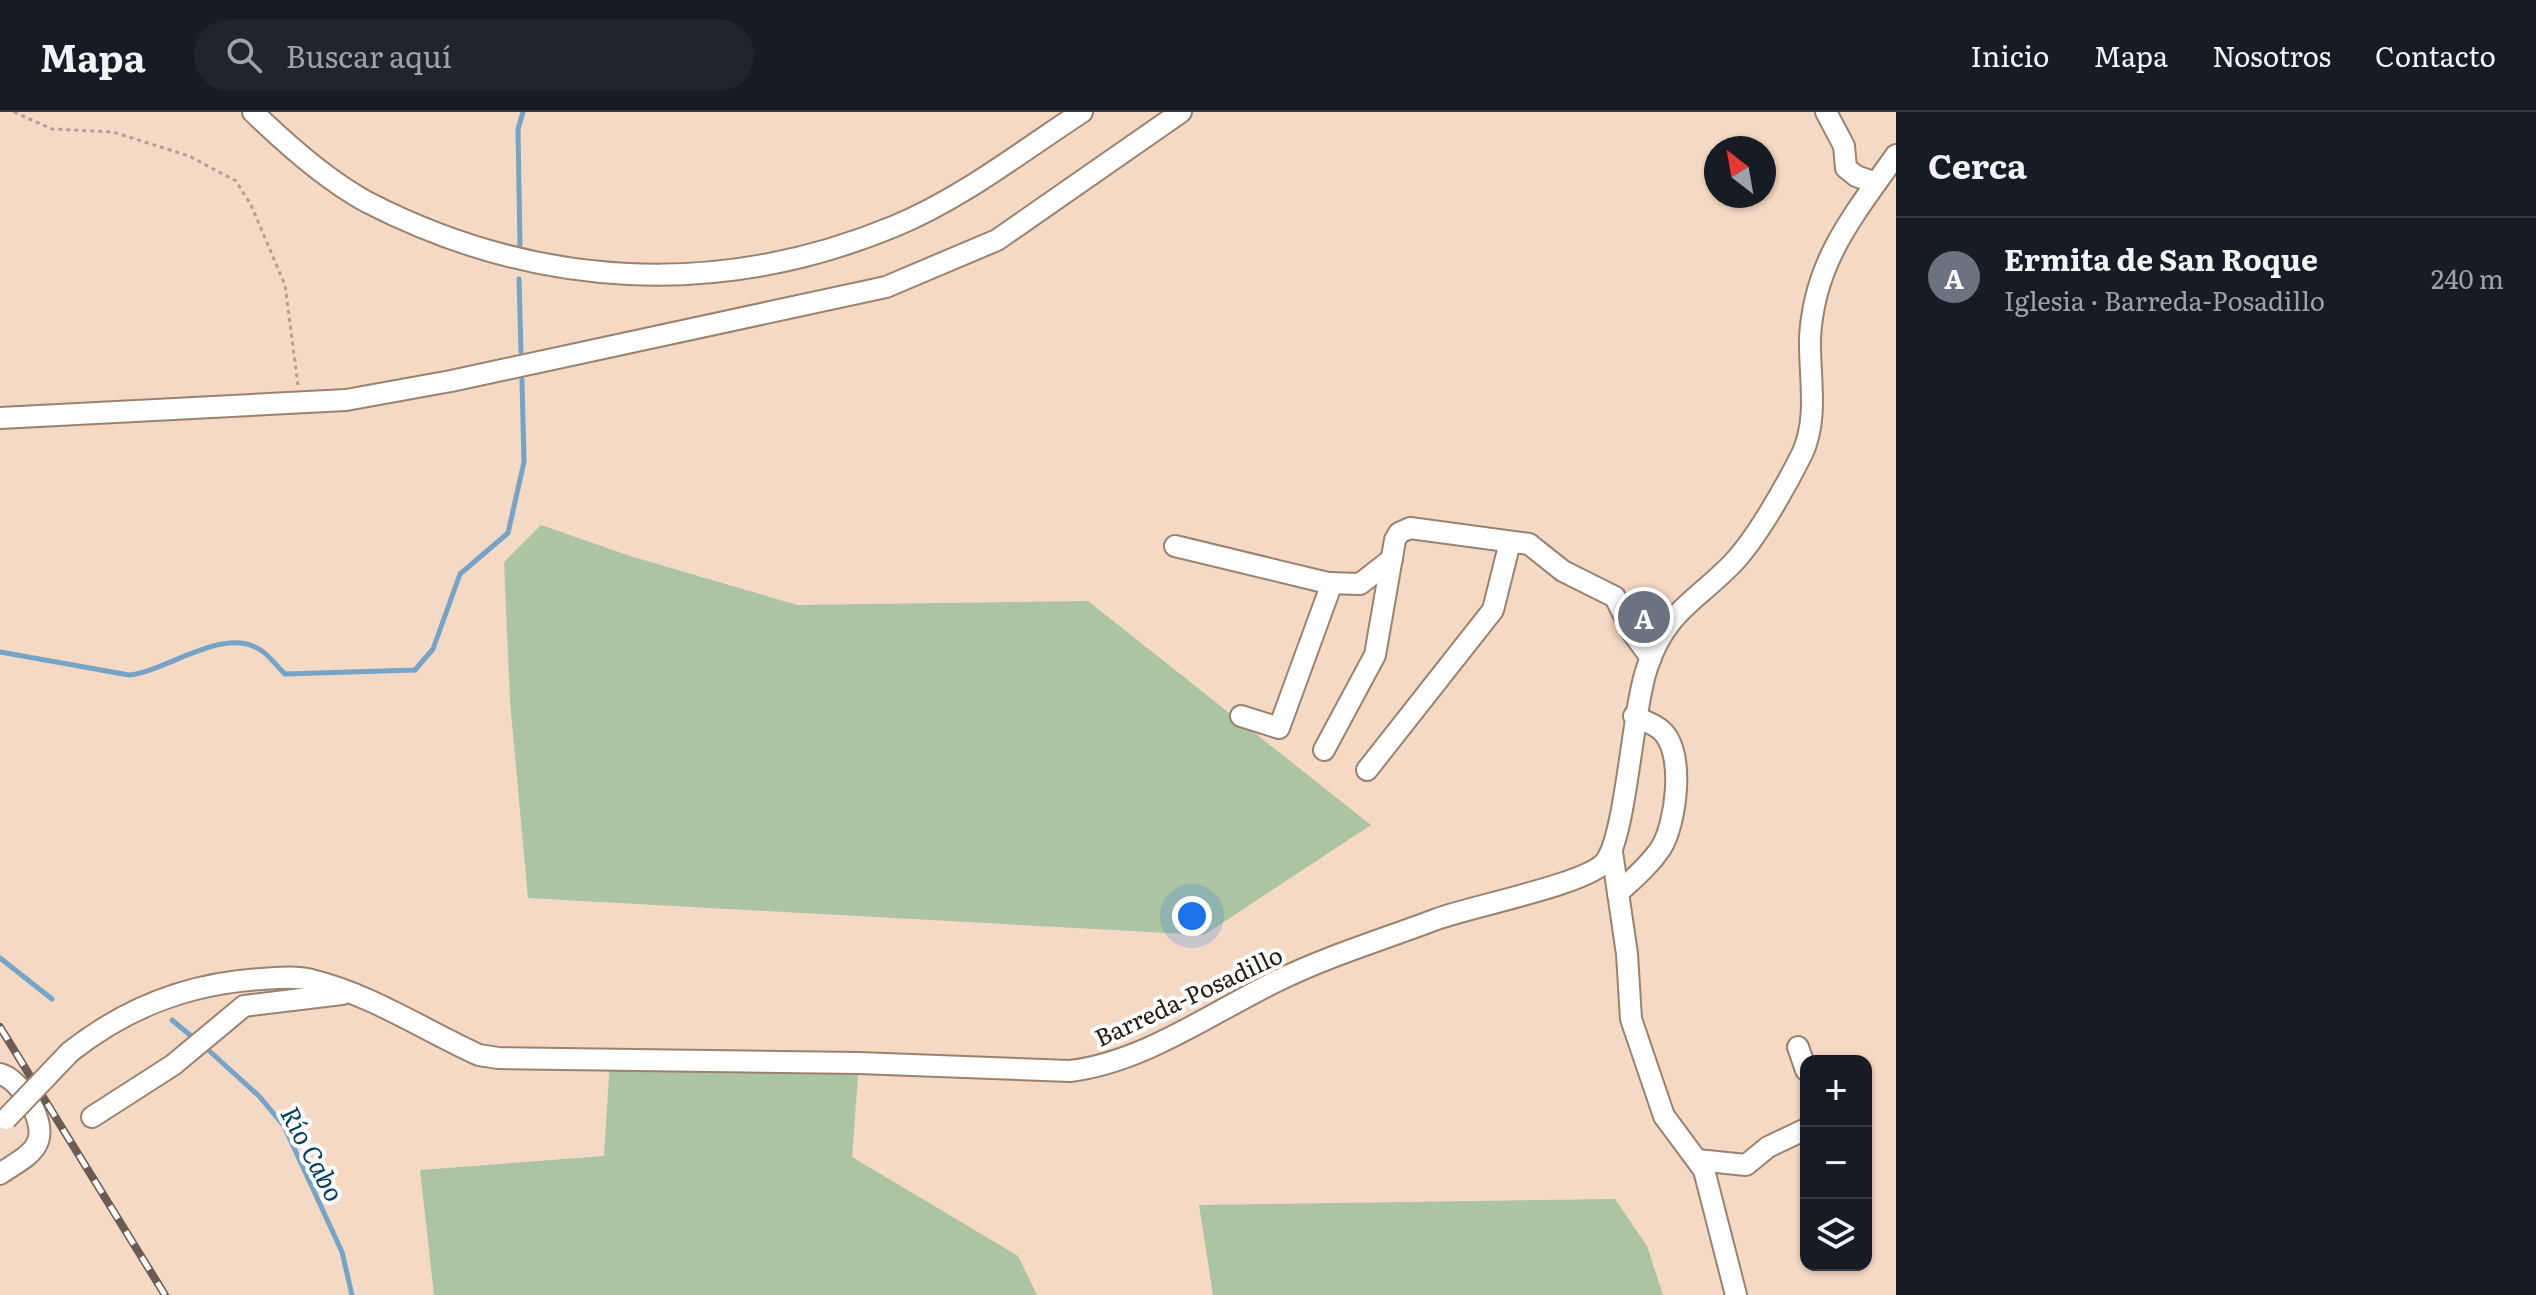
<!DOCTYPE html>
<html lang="es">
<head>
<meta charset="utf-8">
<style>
  :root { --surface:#171b24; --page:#20242c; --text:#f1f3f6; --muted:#9ea1a6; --line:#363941; --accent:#ea580c }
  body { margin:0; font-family:Literata,serif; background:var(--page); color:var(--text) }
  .controls { position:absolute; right:24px; bottom:24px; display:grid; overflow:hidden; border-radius:16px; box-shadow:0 2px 6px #0004 }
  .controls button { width:72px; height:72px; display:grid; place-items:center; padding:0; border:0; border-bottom:2px solid var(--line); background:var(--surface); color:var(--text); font:40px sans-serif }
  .compass { position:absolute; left:1704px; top:24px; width:72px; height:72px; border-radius:50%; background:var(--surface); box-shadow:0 2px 6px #0004; rotate:329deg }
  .you { position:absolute; left:1192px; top:804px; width:28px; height:28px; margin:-20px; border:6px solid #fff; border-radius:50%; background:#1a73e8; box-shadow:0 0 0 12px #1a73e833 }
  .badge { display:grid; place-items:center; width:52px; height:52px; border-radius:50%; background:var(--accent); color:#fff; font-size:26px; font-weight:700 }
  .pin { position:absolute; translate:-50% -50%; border:4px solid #fff; box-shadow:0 2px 8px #0006 }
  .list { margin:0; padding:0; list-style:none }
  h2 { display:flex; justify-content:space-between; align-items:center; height:104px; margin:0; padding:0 32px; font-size:34px }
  h2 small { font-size:26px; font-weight:400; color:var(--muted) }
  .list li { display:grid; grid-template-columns:52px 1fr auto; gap:24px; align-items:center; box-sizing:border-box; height:120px; padding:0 32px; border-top:2px solid var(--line) }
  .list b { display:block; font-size:30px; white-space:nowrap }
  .list p { margin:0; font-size:26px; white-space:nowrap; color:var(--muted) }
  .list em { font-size:26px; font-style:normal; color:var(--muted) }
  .icon { flex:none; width:44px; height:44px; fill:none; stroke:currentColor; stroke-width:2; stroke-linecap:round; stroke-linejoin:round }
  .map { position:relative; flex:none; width:1896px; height:1183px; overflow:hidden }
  header { display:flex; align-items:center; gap:48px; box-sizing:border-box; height:112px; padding:0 40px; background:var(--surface); border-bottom:2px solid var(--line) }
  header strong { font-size:38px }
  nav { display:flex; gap:44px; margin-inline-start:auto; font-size:28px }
  .search { width:560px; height:72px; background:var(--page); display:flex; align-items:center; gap:20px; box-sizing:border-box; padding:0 28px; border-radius:44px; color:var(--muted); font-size:30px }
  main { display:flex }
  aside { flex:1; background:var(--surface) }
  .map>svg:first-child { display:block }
</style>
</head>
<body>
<header>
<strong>Mapa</strong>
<div class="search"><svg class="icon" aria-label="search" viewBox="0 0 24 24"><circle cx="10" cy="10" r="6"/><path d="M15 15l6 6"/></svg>Buscar aquí</div>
<nav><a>Inicio</a><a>Mapa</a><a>Nosotros</a><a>Contacto</a></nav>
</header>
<main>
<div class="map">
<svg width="1896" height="1183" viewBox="0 0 1896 1183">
  <rect width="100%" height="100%" fill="#f4d9c5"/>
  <g fill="#adc4a2">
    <polygon points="541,413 630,444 797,493 1088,489 1371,713 1204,823 528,786 510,589 504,450"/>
    <polygon points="610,948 859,951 852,1045 1018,1144 1037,1183 434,1183 420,1058 604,1044"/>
    <polygon points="1615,1087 1647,1134 1663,1183 1213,1183 1199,1093"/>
  </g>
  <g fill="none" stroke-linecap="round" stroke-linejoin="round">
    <g stroke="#76a4c6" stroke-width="5">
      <polyline points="520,133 518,17 523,0"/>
      <polyline points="519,167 521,240"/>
      <path d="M 0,540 L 129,563 C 166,560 225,512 262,539 C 271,545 277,555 285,562 L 415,558 L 433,537 L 460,462 L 508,421 L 524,350 L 522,268"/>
      <polyline points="0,846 52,887"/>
      <polyline points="172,908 197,929"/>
      <polyline points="205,935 259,984 284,1014 342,1140 352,1183"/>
    </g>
    <defs>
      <g id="minor">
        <path d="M 253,0 C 286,32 326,68 367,90 C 536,177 719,187 895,114 C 961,87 1022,39 1082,0"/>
        <polyline points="1826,0 1844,34 1846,56 1856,64 1876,71"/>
        <polyline points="0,306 346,288 451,269 886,175 997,128 1181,0"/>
        <polyline points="1175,434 1328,471 1360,472 1392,447"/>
        <polyline points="1241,604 1279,616 1332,471"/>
        <polyline points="1324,638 1375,543 1395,428 1399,421 1410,416 1529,432 1563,459 1615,485 1632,520 1651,546"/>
        <polyline points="1367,658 1493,498 1510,430"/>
        <polyline points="1612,740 1627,842 1631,907 1664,1004 1704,1058 1736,1183"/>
        <path d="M 1618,781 C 1633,767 1649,754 1661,736 C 1676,712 1686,640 1661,618 C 1654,612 1642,608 1634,604"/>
        <polyline points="1798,935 1806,958"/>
        <path d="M 70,940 C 127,895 189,871 262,867 C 278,866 295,864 311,868 C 370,882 424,918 479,943 L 498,946 L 859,951 L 1070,959 C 1144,950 1211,901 1277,869 C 1328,844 1384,827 1437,807 C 1472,794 1587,772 1605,750 C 1626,725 1632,599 1647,556 C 1665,500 1695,490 1732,452 C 1757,426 1786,374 1802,342 C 1819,306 1809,264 1810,226 C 1814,149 1854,103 1896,43"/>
        <path d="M 0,962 C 20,967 46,1008 38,1029 C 33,1044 12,1053 0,1062"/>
        <polyline points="92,1005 173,953 244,894 342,882"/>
        <polyline points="1697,1048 1746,1053 1768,1035 1806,1017"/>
      </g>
    </defs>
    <use href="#minor" stroke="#9a8270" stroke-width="24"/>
    <polyline stroke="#b59f8f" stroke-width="3" stroke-dasharray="4 4" stroke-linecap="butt" points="14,0 52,17 113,20 189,44 236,69 251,93 285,173 298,273"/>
    <use href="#minor" stroke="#fff" stroke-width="20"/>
    <defs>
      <polyline id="rail" points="0,915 165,1183"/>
    </defs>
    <use href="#rail" stroke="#6b5b50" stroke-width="8"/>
    <use href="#rail" stroke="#fff" stroke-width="5" stroke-dasharray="15" stroke-linecap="butt"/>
    <defs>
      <polyline id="minor-bridge" points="6,1007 70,940"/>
    </defs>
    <use href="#minor-bridge" stroke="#9a8270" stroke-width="24" stroke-linecap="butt"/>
    <use href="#minor-bridge" stroke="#fff" stroke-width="20"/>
  </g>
  <g text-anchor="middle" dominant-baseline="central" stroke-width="8" stroke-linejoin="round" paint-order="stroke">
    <g font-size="24" fill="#241b14" stroke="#fff">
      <text transform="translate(1188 883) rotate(-25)">Barreda-Posadillo</text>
    </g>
    <g font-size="26" font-style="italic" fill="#013d5e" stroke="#fff">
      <text transform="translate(314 1041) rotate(62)">Río Cabo</text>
    </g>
  </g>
</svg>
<div class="controls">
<button>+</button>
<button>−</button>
<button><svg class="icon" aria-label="layers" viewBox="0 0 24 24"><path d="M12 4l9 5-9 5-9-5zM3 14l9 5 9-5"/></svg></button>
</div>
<svg class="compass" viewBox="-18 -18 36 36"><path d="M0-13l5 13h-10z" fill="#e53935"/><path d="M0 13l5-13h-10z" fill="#9ea1a6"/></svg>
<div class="you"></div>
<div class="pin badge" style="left:1644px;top:505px;background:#6b7280">A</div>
</div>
<aside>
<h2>Cerca<small></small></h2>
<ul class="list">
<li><span class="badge" style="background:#6b7280">A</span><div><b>Ermita de San Roque</b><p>Iglesia · Barreda-Posadillo</p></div><em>240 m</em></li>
</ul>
</aside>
</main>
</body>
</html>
